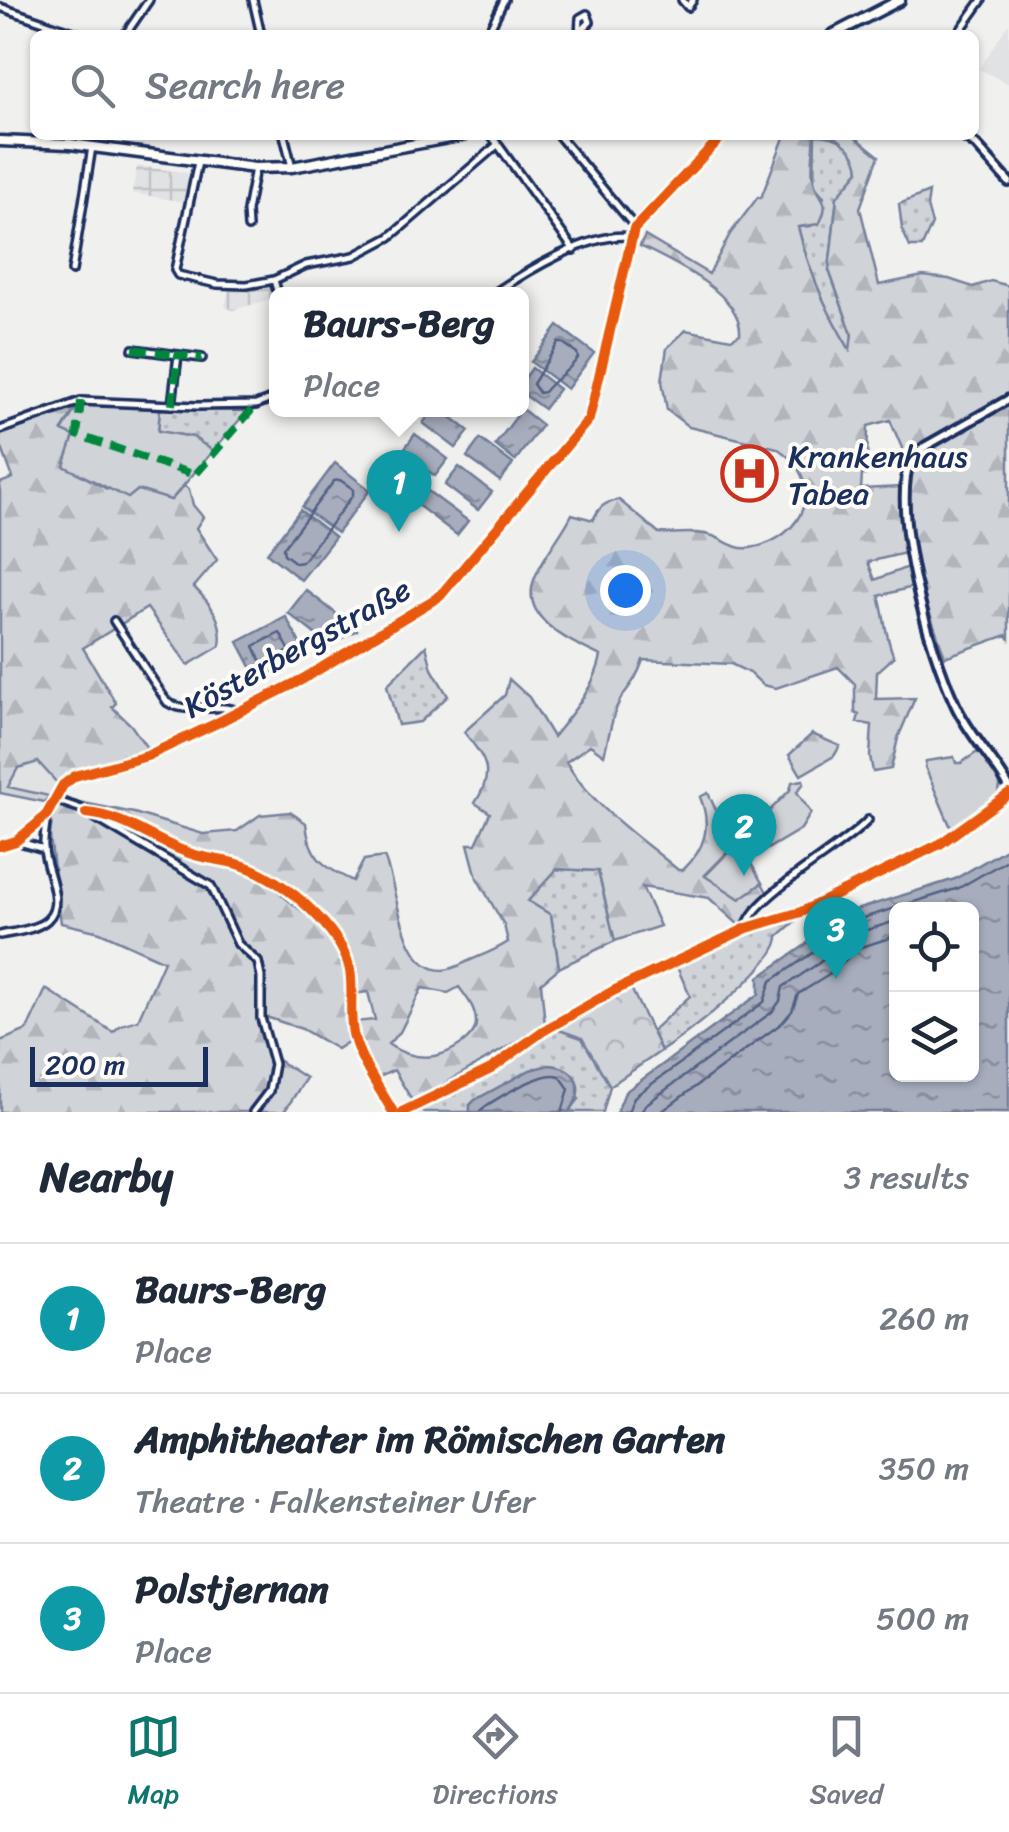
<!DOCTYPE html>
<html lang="en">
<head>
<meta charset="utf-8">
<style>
  :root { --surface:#fff; --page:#f6f6f7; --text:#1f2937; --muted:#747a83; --line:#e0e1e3; --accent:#0f766e }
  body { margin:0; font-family:Sriracha,sans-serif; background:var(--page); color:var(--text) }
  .controls { position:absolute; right:30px; bottom:30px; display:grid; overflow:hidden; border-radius:15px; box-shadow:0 2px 8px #0004 }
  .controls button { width:90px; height:90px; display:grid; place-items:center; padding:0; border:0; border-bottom:2px solid var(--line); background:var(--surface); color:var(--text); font:50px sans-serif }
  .scale { position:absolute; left:30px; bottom:25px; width:178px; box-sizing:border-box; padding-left:10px; border:5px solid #1b2f5e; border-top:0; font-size:28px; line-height:35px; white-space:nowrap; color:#1b2f5e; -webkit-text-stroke:8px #fdfcf7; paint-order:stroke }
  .you { position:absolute; left:625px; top:590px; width:35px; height:35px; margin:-25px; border:8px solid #fff; border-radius:50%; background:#1a73e8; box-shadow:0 0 0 15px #1a73e833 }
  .badge { display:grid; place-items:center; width:65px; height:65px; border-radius:50%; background:var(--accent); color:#fff; font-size:32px; font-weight:700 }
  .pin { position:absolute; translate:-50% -82px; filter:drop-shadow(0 2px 5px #0008) }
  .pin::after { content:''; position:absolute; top:52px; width:35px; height:30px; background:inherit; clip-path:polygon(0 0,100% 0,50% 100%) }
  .popup { position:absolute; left:269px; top:287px; width:260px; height:130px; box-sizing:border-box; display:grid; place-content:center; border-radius:15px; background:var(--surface); filter:drop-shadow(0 2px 8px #0005); font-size:32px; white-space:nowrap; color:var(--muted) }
  .popup b { font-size:38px; color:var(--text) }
  .popup::after { content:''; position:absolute; left:50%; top:100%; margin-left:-20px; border:20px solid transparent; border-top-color:var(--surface) }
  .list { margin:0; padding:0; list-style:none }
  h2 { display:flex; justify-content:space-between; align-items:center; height:130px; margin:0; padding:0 40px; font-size:42px }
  h2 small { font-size:32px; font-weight:400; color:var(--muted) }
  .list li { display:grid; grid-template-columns:65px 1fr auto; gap:30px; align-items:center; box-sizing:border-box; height:150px; padding:0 40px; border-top:2px solid var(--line) }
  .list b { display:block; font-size:38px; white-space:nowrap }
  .list p { margin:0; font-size:32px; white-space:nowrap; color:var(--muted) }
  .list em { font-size:32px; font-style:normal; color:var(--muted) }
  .icon { flex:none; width:55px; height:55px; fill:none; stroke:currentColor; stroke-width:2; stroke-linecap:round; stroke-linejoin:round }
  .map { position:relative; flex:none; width:1009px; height:1112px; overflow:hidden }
  .search { position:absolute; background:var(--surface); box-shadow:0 2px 8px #0004; left:30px; right:30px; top:30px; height:110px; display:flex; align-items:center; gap:25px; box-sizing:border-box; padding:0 35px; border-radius:15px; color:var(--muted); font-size:38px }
  .sheet { height:580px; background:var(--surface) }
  nav { display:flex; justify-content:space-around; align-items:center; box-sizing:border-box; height:140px; border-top:2px solid var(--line); background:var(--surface); font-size:28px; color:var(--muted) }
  nav a { display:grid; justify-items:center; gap:5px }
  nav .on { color:var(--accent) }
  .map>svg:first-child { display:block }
</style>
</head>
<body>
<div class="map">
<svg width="1009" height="1112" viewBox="0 0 1009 1112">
  <defs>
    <pattern id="industrial-grid" width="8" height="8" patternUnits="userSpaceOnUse" patternTransform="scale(2.5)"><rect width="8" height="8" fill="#e0e2e3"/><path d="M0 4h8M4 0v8" fill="none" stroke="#c0c2c5"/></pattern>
    <pattern id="grass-dots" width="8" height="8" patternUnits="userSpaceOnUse" patternTransform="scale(2.5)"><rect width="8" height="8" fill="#d0d3d8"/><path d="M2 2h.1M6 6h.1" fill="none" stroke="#b2b5bc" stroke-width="1.8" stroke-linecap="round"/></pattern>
    <pattern id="forest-firs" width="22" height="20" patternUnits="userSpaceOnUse" patternTransform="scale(2.5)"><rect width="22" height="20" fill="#d0d3d8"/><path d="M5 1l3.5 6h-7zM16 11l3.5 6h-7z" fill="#b2b5bc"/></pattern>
    <pattern id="park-crowns" width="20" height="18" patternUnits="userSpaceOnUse" patternTransform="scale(2.5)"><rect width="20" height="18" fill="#d0d3d8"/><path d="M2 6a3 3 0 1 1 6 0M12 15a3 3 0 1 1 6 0" fill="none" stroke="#b2b5bc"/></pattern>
    <pattern id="water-ripples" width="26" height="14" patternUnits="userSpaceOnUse" patternTransform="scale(2.5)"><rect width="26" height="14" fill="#a7adbd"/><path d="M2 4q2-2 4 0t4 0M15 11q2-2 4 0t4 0" fill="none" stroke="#878d9d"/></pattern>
  </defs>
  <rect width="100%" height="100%" fill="#f0f0ee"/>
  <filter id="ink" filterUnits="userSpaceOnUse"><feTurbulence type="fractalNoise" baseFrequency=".01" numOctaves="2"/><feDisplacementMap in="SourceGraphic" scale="20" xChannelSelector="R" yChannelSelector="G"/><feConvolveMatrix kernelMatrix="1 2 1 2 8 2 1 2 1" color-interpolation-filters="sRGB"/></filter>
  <g filter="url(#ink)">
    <g fill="#e0e2e3">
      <polygon points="1009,23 1009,84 979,69"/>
      <polygon points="38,762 58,784 49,796 8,787 18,768"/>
    </g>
    <g fill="url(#industrial-grid)">
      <polygon points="137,166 187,173 190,178 185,202 132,193"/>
      <polygon points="266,285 271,287 271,299 233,310 225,307 229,289"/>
    </g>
    <g fill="url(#grass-dots)" stroke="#76819b" stroke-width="2.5">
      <path d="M 815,135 C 838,135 858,146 859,171 L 837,197 L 829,270 L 852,334 L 851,352 C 826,312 809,272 798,227 L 811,226 L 824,197 L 814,185 Z"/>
      <polygon points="929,192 927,207 932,224 922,247 910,247 902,229 899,204"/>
      <polygon points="160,409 247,411 213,451 192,437 158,431"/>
      <polygon points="426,646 432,669 448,696 420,722 398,725 387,685"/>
      <polygon points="557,869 598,871 615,941 559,968 551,915 528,901"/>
      <path d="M 801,916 L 778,936 C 780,962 686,1036 661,1051 L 652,1031 L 690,996 L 676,965 L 754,931 Z"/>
      <polygon points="554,1028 582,1038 610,1086 603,1112 569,1112 579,1099 535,1068 475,1100 470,1105 470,1112 408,1112 505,1063"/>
    </g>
    <g fill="url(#forest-firs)" stroke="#76819b" stroke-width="2.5" fill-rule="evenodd">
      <path d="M 785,135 L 815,135 C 814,149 811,164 813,178 C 817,200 833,198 819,224 L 798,227 C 809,272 826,311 850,350 L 852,334 L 829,270 L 837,197 L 859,171 C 858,153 846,145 833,135 L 853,135 L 879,156 L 860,208 L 879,285 L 923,276 L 949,279 L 973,287 L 991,281 L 1009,286 L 1009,638 L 1007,635 L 945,657 L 920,585 L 879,596 C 885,617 885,636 894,657 L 877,672 L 876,699 L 915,698 L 898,738 L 891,769 L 873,772 L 870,756 L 872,725 L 857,722 L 859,715 L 855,713 L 855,684 L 838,667 L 776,688 L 763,685 L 750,673 L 731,664 L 643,660 C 638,675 633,682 624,694 C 613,708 609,737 604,755 L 590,745 L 566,762 C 593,807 639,837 678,870 L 683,870 C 705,849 712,826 700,797 L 708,793 L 720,819 L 729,824 L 752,812 L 767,808 L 769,810 L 705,875 L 739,898 L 762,883 L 768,894 L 739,925 L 709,898 L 642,887 L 660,926 L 615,941 L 598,871 L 557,869 L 528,901 L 551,915 L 559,968 L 541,983 L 545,1025 L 413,1102 L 394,1070 L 377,1078 L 357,1036 L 337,1049 L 302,1029 L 266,1017 L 275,1058 L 306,1078 L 284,1112 L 0,1112 L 0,1041 L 27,1030 L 46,989 L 113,1032 L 121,1025 L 138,1020 L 164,961 L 100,932 L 61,923 L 50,837 L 52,817 L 61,795 L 69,800 L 134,813 L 203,834 L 237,831 L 260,815 L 290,812 L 306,823 C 309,857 323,867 353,881 L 364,860 L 384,857 C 398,886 400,970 443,970 C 453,970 463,963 473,959 C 485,954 496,950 508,942 L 504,925 L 477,878 L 468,844 L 476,844 L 490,813 L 475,803 C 496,771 485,759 464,732 L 505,695 L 509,679 L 529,697 L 553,737 C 573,712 595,687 601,656 C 569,641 516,618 536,575 C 545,553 562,535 572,514 L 593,520 C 599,507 604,502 619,500 L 659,533 C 678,535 695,530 713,536 C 726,541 735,550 750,548 C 805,539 828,481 777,448 L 689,427 L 667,410 L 662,381 L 667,348 L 686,330 L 731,339 L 740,334 C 743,294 671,261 640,246 L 645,236 L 709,274 L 730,234 L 758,197 L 761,198 ZM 890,420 L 902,448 L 902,487 L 861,489 L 862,475 L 866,475 L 867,469 L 868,426 ZM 905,553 L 908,567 L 875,580 L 868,562 ZM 459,987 C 467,998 476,1008 476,1023 C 476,1039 448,1054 434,1056 C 418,1059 400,1053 388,1044 L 400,1032 L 422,988 L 448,993 ZM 368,992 L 375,1020 L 355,1022 L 353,994 Z"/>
      <path d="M 78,405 L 62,430 L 75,435 L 65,466 L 107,489 L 138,489 L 171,500 L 184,486 L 189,489 L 193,505 L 203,517 L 196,528 L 217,560 L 194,587 C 211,604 224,621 220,646 L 188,665 L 147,608 L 83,648 L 116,703 L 112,707 L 131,725 L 149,751 L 70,771 L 58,784 L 38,762 L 18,768 L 8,787 L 49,796 L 44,802 L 0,793 L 0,483 L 13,478 L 0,443 L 0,434 Z"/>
      <polygon points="812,734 840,746 834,756 801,775 789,755"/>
    </g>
    <polygon fill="url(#park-crowns)" stroke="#76819b" stroke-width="2.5" points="630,986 661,1051 610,1086 582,1038 554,1028"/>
    <g fill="#d0d3d8" stroke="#76819b" stroke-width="2.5">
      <polygon points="78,405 160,409 158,431 193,437 213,451 171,500 138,490 128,498 64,466 74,436 62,431"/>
      <path d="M 979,751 C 985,760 1000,775 1000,786 C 1001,801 963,822 952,830 L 925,767 L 926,761 L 954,757 L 956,763 L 961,763 Z"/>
      <polygon points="803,780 804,783 797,792 811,813 801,829 749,860 762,883 740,899 705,876 790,790 792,782"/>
    </g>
    <g fill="url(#water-ripples)" stroke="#6f7b97" stroke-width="2.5" fill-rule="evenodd">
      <polygon points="558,326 594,353 567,389 531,362"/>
      <polygon points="532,368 559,389 544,409 522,393 522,382"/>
      <polygon points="522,409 542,425 515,461 495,445"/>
      <polygon points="433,410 442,410 469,431 456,448 423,423"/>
      <polygon points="415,434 448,459 435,476 402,452"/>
      <polygon points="480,439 513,464 500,481 467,457"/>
      <polygon points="335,463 370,490 337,533 302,507"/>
      <polygon points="393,465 468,521 457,535 383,479"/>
      <polygon points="459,467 492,492 478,510 445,485"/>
      <polygon points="300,510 335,537 301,580 267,553"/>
      <polygon points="306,590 357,630 358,630 329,645 288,613"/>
      <polygon points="286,617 306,655 258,680 238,642"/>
      <path d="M 1009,847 L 1009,1112 L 617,1112 L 625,1092 L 759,994 L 759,977 L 804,946 L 839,915 L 955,879 ZM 896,909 L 972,909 L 972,1074 L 896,1074 Z"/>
      <path d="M 549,1065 C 579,1067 586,1090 569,1112 L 470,1112 L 470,1105 L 475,1100 L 530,1070 Z"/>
    </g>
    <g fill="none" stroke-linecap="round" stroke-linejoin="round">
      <g stroke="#536184" stroke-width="2.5">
        <path d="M 558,343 L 563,343 L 577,353 L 578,358 C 567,373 555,378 544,392 L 539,393 L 533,384 Z"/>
        <polygon points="340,480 353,489 353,495 302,562 296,563 284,554 283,548 334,481"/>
        <polygon points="280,633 290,651 262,664 254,646"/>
        <path d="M 479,1112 C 488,1102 545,1069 559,1076 C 562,1078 567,1086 569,1089 L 562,1112"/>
        <polyline points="628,1112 634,1097 764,1002 771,981 811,954 844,924 959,888 1009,859"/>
        <polyline points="641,1112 645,1105 772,1012 780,1001 783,987 819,963 851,935 896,921"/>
        <polyline points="661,1112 782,1023 792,1011 798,994 829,975 858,948 896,936"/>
      </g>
      <defs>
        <g id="minor">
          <polyline points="253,0 261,35"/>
          <polyline points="682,0 688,7 693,0"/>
          <polyline points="0,7 82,35"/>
          <polyline points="125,35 149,0"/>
          <polyline points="487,35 504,0"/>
          <polyline points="579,35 580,18 587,14 590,22 579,33"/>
          <polyline points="957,35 982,0"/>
          <polyline points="284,135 292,167"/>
          <polyline points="491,135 574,250"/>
          <polyline points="558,135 635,227"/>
          <polyline points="198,162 175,270 178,275 217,284 247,285 274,280 306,265 354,256 390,237 496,146"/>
          <polyline points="248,227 247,211 255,168"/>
          <polyline points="72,271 92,147"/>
          <polyline points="274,280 278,294"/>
          <polyline points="342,294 350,294"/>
          <path d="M 493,294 C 524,273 593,230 631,237"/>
          <polyline points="133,349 178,355"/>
          <polyline points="172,405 178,355 202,358"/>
          <polyline points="0,430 81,401 197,406 256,405 276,397"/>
          <path d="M 114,621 L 167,702 C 190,716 216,701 239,712"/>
          <polyline points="55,800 138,828 190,854 249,868 274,882 321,920 334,934 349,967 352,1024 356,1044 393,1112"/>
          <polyline points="89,814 211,886 238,944 258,962 261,977 261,1018 274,1064 269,1091 253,1112"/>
          <polyline points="16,841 44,849"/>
          <path d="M 747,928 C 746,900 846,846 868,820"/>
          <path d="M 0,935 C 14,932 36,930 47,920 C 66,903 45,870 44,849 C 43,839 46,827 47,816"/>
          <polyline points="402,1112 491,1069 543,1031 613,991 747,928 801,912 940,844 1009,794"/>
        </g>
        <g id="tertiary">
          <polyline points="961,135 976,145 1009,182"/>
          <path d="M 1009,399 L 926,446 L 910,458 C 891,517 929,648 955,704 C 969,735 993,758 1009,787"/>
          <polyline points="0,846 16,841 38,823 47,814 63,785 75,776 147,756 215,724 303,679 440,596 589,419 634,229 723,135"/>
        </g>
        <g id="secondary">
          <polyline points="832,35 900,0"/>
          <polyline points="0,141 70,144 255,168 292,167 465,135"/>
        </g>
      </defs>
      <use href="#minor" stroke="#1b2f5e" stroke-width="12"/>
      <use href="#tertiary" stroke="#1b2f5e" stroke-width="14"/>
      <use href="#secondary" stroke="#1b2f5e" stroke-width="15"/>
      <use href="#minor" stroke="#fdfcf7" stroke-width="5"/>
      <use href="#tertiary" stroke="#fdfcf7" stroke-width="6"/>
      <use href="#secondary" stroke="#fdfcf7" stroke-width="8"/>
      <g stroke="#00873e" stroke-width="8" stroke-dasharray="15 8" stroke-linecap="butt">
        <polyline points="133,349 178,355"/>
        <polyline points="81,401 77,435 195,475 256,405"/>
        <polyline points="172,405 178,355 202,358"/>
      </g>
      <defs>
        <g id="cycleway">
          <path d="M 86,813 C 126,816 156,843 192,854 C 209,860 228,860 244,866 C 283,879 341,928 350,970 C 354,992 348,1016 354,1038 C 361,1063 380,1089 393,1112"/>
          <polyline points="0,846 16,841 38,823 47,814 63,785 75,776 147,756 215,724 303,679 440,596 589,419 634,229 723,135"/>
          <polyline points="402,1112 491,1069 543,1031 613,991 747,928 801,912 940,844 1009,794"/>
        </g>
      </defs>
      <use href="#cycleway" stroke="#fdfcf7" stroke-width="16"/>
      <use href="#cycleway" stroke="#e8590c" stroke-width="10"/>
    </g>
  </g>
  <defs>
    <symbol id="hospital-ring" viewBox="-11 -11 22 22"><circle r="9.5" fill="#fdfcf7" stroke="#c8321e" stroke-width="1.5"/><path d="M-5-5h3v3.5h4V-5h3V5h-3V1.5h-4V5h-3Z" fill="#c8321e"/></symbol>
  </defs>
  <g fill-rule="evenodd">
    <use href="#hospital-ring" x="718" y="442" width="63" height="63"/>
  </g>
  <g text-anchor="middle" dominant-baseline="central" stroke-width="8" stroke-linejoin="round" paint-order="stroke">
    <g font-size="32" fill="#1b2f5e" stroke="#fdfcf7" text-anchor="start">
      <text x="788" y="456">Krankenhaus<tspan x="788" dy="37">Tabea</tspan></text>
    </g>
    <g font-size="32" fill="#1b2f5e" stroke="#fdfcf7">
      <text transform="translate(297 648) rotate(-29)">Kösterbergstraße</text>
    </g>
  </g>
</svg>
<div class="controls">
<button><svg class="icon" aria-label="locate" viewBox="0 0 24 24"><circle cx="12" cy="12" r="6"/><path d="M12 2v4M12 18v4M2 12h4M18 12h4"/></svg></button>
<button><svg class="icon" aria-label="layers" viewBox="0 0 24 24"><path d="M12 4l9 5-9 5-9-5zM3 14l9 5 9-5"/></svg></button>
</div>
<div class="scale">200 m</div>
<div class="you"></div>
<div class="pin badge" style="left:399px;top:532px;background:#0f9aa8">1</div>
<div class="popup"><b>Baurs-Berg</b>Place</div>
<div class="pin badge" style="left:744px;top:876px;background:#0f9aa8">2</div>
<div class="pin badge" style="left:836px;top:979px;background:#0f9aa8">3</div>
<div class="search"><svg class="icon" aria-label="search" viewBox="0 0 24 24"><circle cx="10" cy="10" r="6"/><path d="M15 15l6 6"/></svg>Search here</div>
</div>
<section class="sheet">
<h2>Nearby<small>3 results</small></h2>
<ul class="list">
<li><span class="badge" style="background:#0f9aa8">1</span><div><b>Baurs-Berg</b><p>Place</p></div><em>260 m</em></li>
<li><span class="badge" style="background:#0f9aa8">2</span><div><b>Amphitheater im Römischen Garten</b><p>Theatre · Falkensteiner Ufer</p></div><em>350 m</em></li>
<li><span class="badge" style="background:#0f9aa8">3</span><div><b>Polstjernan</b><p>Place</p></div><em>500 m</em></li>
</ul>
</section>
<nav>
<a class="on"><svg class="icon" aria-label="map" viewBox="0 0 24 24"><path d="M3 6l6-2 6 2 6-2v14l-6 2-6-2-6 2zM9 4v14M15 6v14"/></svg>Map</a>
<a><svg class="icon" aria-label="directions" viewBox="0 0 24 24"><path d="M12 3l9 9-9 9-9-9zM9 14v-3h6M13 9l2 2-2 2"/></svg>Directions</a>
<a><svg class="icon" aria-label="saved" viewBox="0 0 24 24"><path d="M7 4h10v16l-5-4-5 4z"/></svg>Saved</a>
</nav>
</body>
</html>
